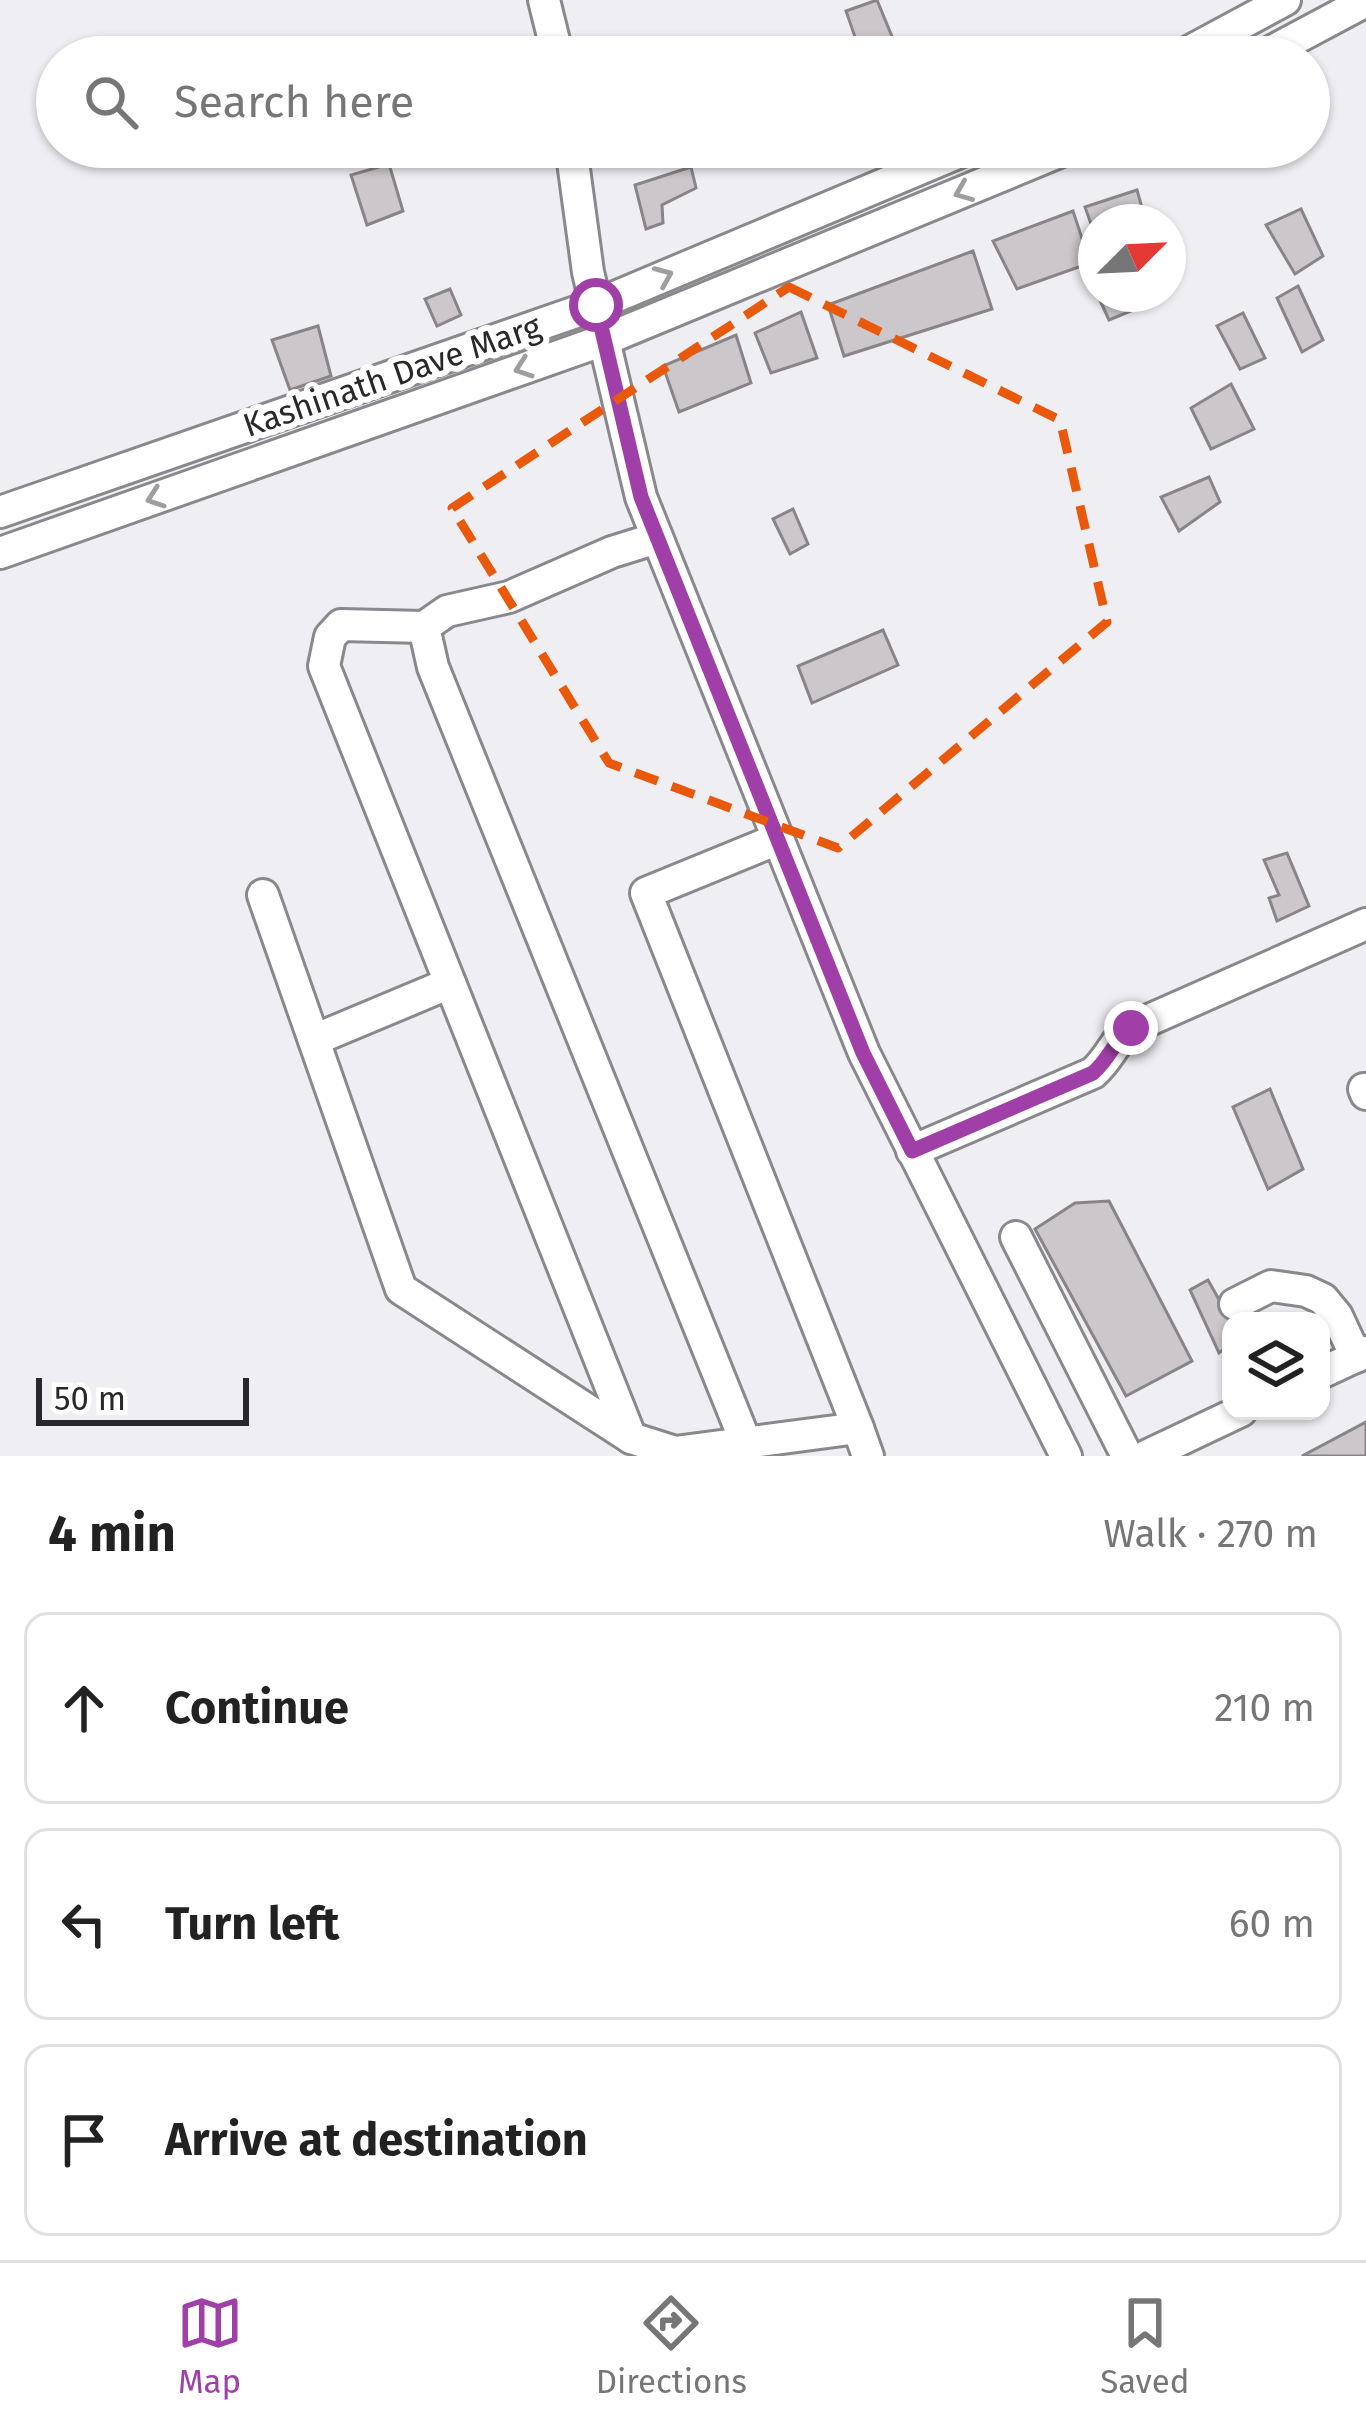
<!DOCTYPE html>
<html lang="en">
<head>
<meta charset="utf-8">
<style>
  :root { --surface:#fff; --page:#f2f2f2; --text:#222; --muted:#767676; --line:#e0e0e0; --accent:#a03fa7 }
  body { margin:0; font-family:"Fira Sans",sans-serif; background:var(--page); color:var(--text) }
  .controls { position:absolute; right:36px; bottom:36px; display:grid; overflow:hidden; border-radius:24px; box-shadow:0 3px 9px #0004 }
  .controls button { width:108px; height:108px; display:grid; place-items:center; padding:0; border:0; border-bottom:3px solid var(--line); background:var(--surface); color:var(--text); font:60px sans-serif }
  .compass { position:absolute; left:1078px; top:204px; width:108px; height:108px; border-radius:50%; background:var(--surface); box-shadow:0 3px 9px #0004; rotate:66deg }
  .scale { position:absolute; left:36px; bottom:30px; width:213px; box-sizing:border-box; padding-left:12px; border:6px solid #282729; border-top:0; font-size:33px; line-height:42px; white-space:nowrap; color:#282729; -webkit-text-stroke:9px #fff; paint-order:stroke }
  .stop { position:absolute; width:36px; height:36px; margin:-27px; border:9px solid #a03fa7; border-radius:50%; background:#fff }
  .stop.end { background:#a03fa7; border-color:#fff; box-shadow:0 3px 12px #0008 }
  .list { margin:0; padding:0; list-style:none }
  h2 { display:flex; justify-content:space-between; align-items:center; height:156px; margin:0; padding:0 48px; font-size:51px }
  h2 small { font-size:39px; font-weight:400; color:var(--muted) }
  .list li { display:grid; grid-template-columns:78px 1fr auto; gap:36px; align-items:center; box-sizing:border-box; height:192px; margin:0 24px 24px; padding:0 24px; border:3px solid var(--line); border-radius:24px }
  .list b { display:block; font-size:45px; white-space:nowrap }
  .list em { font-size:39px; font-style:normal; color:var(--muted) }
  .icon { flex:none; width:66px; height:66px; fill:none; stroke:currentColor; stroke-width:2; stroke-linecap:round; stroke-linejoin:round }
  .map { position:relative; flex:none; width:1366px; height:1456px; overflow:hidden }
  .search { position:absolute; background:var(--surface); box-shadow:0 3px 9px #0004; left:36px; right:36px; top:36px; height:132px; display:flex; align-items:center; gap:30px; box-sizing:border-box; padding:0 42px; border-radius:66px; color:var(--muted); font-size:45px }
  .sheet { height:804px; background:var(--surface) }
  nav { display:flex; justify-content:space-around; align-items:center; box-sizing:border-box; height:168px; border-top:3px solid var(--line); background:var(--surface); font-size:33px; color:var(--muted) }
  nav a { display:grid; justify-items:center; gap:6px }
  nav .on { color:var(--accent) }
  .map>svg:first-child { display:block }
</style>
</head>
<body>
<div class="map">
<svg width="1366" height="1456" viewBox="0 0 1366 1456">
  <rect width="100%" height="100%" fill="#efeef3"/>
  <g fill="#ccc7ca" stroke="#898487" stroke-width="3">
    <polygon points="877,0 900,56 862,57 846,11"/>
    <polygon points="389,164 403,211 367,225 351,175"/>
    <polygon points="691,167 696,188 662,205 663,223 646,229 635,185"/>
    <polygon points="1137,190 1146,222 1096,222 1096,238 1085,207"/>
    <polygon points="1301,209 1323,256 1295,274 1266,225"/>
    <polygon points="1073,211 1090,263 1017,289 993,241"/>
    <polygon points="973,251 992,309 844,356 828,305"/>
    <polygon points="1298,286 1323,340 1302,352 1277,298"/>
    <polygon points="450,289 461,315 437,326 425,299"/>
    <polygon points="1097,294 1123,294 1131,311 1109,320"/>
    <polygon points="801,312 817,358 771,373 755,333"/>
    <polygon points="1243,313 1265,358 1240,369 1217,326"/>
    <polygon points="318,326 331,376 290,390 272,340"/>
    <polygon points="736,335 751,383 679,412 663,366"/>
    <polygon points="1231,384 1254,429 1211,449 1191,408"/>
    <polygon points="1209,477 1220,502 1179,531 1161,497"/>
    <polygon points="793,509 808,544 790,554 773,519"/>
    <polygon points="883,630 898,665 812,703 798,666"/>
    <polygon points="1287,853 1309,906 1277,921 1269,898 1279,895 1264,860"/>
    <polygon points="1270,1089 1303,1169 1268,1189 1233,1107"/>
    <polygon points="1109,1201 1192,1361 1126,1396 1035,1229 1075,1203"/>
    <polygon points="1208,1280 1231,1321 1231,1344 1219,1353 1190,1290"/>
    <polygon points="1366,1422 1366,1456 1302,1456"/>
  </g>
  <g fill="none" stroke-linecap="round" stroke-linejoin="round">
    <defs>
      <g id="minor">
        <polyline points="544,0 558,57"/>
        <polyline points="1179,57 1285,0"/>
        <polyline points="1261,57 1366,1"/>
        <polyline points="571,147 588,272 641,497 864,1053 1066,1456"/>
        <polyline points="0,512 596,305 972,147"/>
        <polyline points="657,538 612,552 509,597 447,611 424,627 433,667 746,1443"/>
        <polyline points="0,553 604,340 1071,147"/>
        <polyline points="424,627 341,625 330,637 324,666 631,1438"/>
        <polyline points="778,839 646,893 858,1428"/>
        <polyline points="263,895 401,1289 631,1438 675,1452 858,1428 868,1456"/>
        <polyline points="314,1040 450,983"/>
        <polyline points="1364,1089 1366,1094"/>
        <path d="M 912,1151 L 1093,1073 C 1111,1057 1113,1042 1131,1028 L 1366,924"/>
        <polyline points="1016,1237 1127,1456"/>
        <polyline points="1235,1304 1271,1286 1306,1291 1323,1299 1337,1316 1356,1357"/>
        <polyline points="1321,1373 1366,1352"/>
        <polyline points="1146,1456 1241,1411"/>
      </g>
    </defs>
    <use href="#minor" stroke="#89888c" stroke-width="36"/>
    <use href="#minor" stroke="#fff" stroke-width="30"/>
  </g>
  <defs><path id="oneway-chevron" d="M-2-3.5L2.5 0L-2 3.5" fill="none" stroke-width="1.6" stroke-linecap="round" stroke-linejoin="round" transform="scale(3)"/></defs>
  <g stroke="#9e9e9f">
    <use href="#oneway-chevron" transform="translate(963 192) rotate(158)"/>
    <use href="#oneway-chevron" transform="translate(664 276) rotate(-23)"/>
    <use href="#oneway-chevron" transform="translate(523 368) rotate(161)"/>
    <use href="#oneway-chevron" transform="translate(155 498) rotate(161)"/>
  </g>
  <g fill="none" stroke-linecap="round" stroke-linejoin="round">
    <path stroke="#a03fa7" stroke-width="15" d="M 596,305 L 641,497 L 863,1053 L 912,1151 L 1093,1073 C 1111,1057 1113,1042 1131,1028"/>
  </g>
  <path fill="none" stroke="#e8590c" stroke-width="9" stroke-dasharray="24 15" stroke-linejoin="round" d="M 789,287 L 1060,420 L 1107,622 L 838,848 L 609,763 L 452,508 Z"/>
  <g text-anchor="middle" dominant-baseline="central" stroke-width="12" stroke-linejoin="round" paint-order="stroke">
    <g font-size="33" fill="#282729" stroke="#fff">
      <text transform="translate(392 376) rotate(-19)">Kashinath Dave Marg</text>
    </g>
  </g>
</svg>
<div class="controls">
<button><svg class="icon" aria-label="layers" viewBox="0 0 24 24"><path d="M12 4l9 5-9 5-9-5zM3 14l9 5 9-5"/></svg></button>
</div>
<svg class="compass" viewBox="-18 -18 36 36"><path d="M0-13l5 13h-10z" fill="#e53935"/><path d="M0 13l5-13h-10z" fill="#767676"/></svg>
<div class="scale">50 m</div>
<div class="stop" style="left:596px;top:305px"></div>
<div class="stop end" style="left:1131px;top:1028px"></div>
<div class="search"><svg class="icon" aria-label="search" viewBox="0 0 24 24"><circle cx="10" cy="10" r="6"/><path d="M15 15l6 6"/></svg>Search here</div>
</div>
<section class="sheet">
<h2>4 min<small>Walk · 270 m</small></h2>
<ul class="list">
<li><svg class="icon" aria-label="ahead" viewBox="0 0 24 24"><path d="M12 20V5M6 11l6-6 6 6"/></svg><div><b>Continue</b></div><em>210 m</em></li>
<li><svg class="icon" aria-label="left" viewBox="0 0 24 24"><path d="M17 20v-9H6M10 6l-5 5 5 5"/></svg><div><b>Turn left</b></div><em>60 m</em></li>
<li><svg class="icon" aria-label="arrive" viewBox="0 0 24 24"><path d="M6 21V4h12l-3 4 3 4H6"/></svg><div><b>Arrive at destination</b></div></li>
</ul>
</section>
<nav>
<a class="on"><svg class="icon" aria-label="map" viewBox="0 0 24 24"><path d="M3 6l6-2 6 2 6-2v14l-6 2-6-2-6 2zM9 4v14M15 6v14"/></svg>Map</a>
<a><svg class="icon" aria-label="directions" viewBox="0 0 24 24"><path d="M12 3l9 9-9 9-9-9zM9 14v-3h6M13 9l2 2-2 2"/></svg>Directions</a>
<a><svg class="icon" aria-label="saved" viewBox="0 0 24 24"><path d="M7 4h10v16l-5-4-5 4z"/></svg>Saved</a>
</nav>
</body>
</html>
